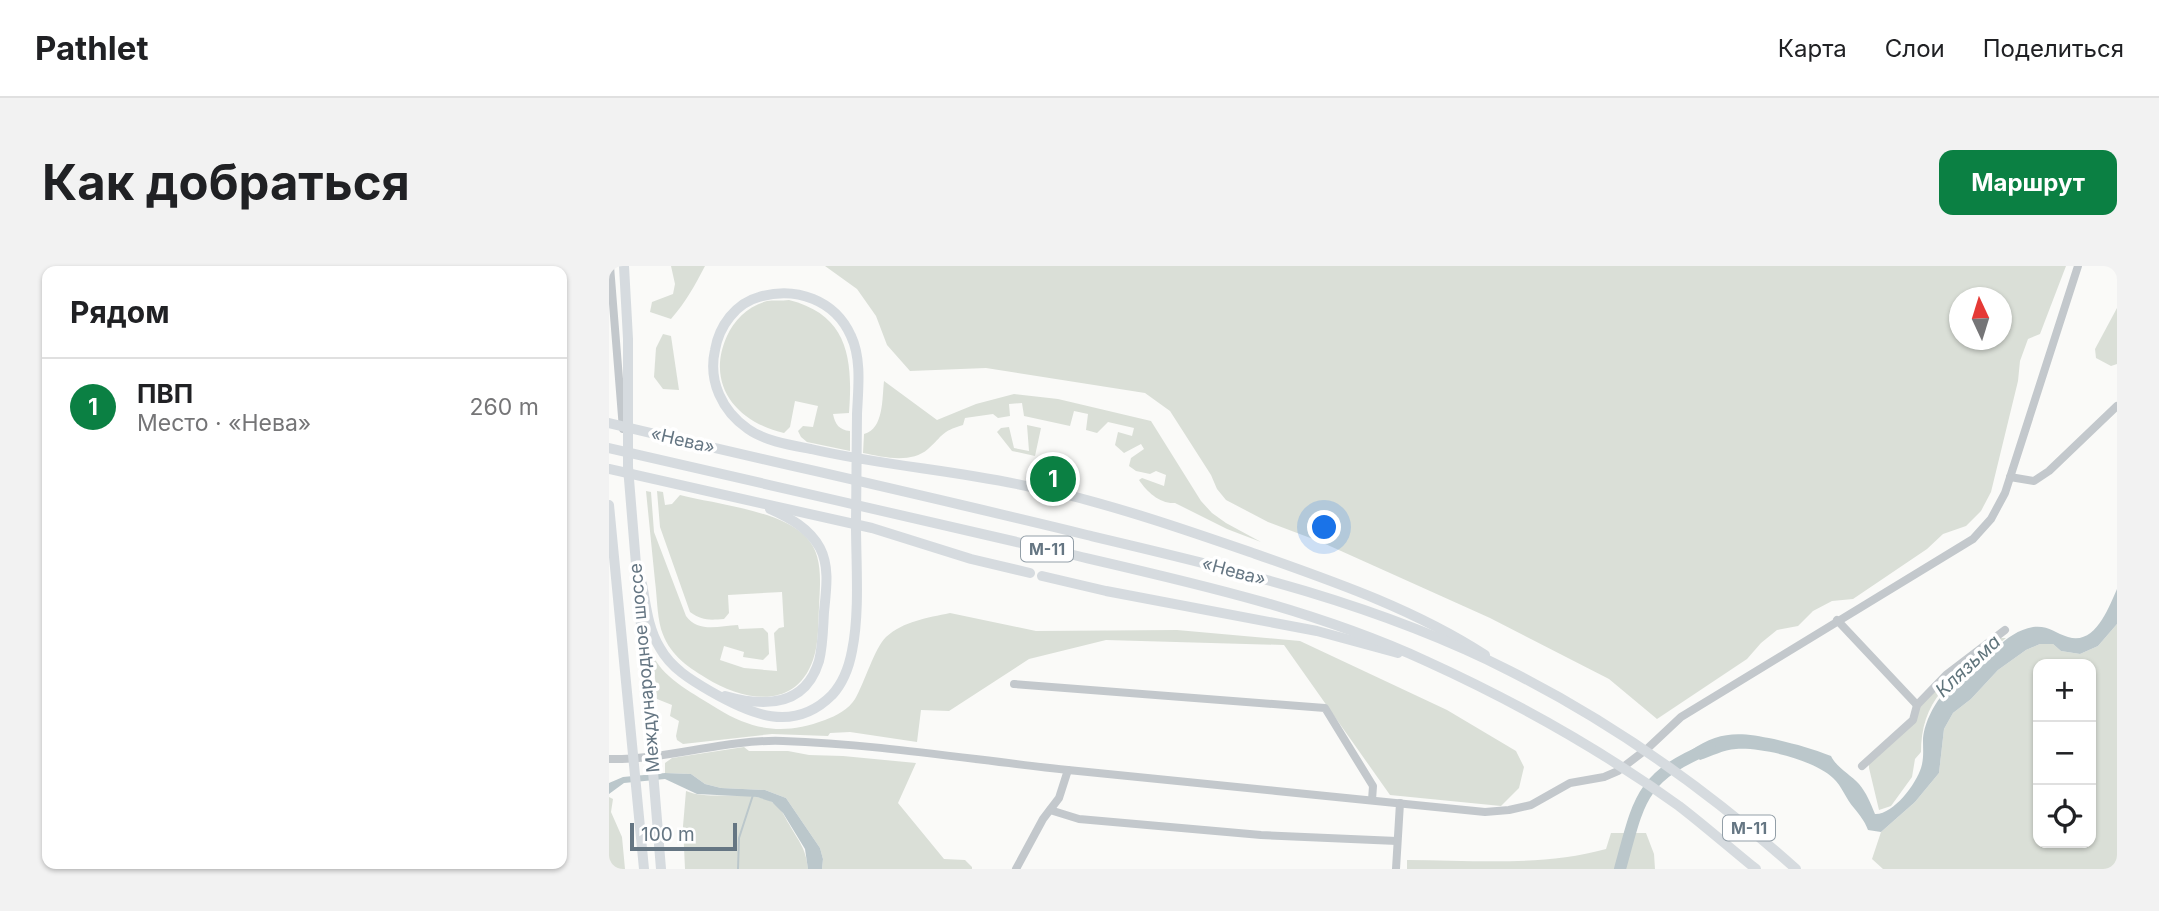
<!DOCTYPE html>
<html lang="ru">
<head>
<meta charset="utf-8">
<style>
  :root { --surface:#fff; --page:#f2f2f2; --text:#202124; --muted:#757577; --line:#e0e0e0; --accent:#0b8043 }
  body { margin:0; font-family:Inter,sans-serif; background:var(--page); color:var(--text) }
  .controls { position:absolute; right:21px; bottom:21px; display:grid; overflow:hidden; border-radius:14px; box-shadow:0 2px 5px #0004 }
  .controls button { width:63px; height:63px; display:grid; place-items:center; padding:0; border:0; border-bottom:2px solid var(--line); background:var(--surface); color:var(--text); font:35px sans-serif }
  .compass { position:absolute; left:1340px; top:21px; width:63px; height:63px; border-radius:50%; background:var(--surface); box-shadow:0 2px 5px #0004; rotate:356deg }
  .scale { position:absolute; left:21px; bottom:18px; width:107px; box-sizing:border-box; padding-left:7px; border:4px solid #657683; border-top:0; font-size:19px; line-height:24px; white-space:nowrap; color:#657683; -webkit-text-stroke:5px #fff; paint-order:stroke }
  .you { position:absolute; left:716px; top:262px; width:24px; height:24px; margin:-18px; border:5px solid #fff; border-radius:50%; background:#1a73e8; box-shadow:0 0 0 10px #1a73e833 }
  .badge { display:grid; place-items:center; width:46px; height:46px; border-radius:50%; background:var(--accent); color:#fff; font-size:23px; font-weight:700 }
  .pin { position:absolute; translate:-50% -50%; border:4px solid #fff; box-shadow:0 2px 7px #0006 }
  .list { margin:0; padding:0; list-style:none }
  h2 { display:flex; justify-content:space-between; align-items:center; height:91px; margin:0; padding:0 28px; font-size:30px }
  h2 small { font-size:23px; font-weight:400; color:var(--muted) }
  .list li { display:grid; grid-template-columns:46px 1fr auto; gap:21px; align-items:center; box-sizing:border-box; height:98px; padding:0 28px; border-top:2px solid var(--line) }
  .list b { display:block; font-size:26px; white-space:nowrap }
  .list p { margin:0; font-size:23px; white-space:nowrap; color:var(--muted) }
  .list em { font-size:23px; font-style:normal; color:var(--muted) }
  .icon { flex:none; width:38px; height:38px; fill:none; stroke:currentColor; stroke-width:2; stroke-linecap:round; stroke-linejoin:round }
  .map { position:relative; flex:none; width:1508px; height:603px; overflow:hidden; border-radius:14px }
  header { display:flex; align-items:center; gap:42px; box-sizing:border-box; height:98px; padding:0 35px; background:var(--surface); border-bottom:2px solid var(--line) }
  header strong { font-size:33px }
  nav { display:flex; gap:38px; margin-inline-start:auto; font-size:24px }
  .intro { display:flex; align-items:center; justify-content:space-between; box-sizing:border-box; height:168px; padding:0 42px }
  h1 { margin:0; font-size:49px }
  .button { padding:18px 32px; border-radius:14px; background:var(--accent); color:#fff; font-size:24px; font-weight:700 }
  main { display:flex; gap:42px; padding:0 42px }
  aside { flex:1; background:var(--surface); border-radius:14px; box-shadow:0 2px 5px #0004 }
  .map>svg:first-child { display:block }
</style>
</head>
<body>
<header>
<strong>Pathlet</strong>
<nav><a>Карта</a><a>Слои</a><a>Поделиться</a></nav>
</header>
<div class="intro"><h1>Как добраться</h1><a class="button">Маршрут</a></div>
<main>
<aside>
<h2>Рядом<small></small></h2>
<ul class="list">
<li><span class="badge">1</span><div><b>ПВП</b><p>Место · «Нева»</p></div><em>260 m</em></li>
</ul>
</aside>
<div class="map">
<svg width="1508" height="603" viewBox="0 0 1508 603">
  <rect width="100%" height="100%" fill="#fafaf8"/>
  <g fill="#dadfd7" fill-rule="evenodd">
    <path d="M 62,0 L 96,0 C 86,19 77,36 62,53 L 41,46 L 43,36 L 64,28 L 66,18 Z"/>
    <path d="M 216,0 L 1457,0 L 1431,68 L 1419,73 L 1411,95 L 1409,115 L 1382,226 L 1372,245 L 1357,260 L 1334,268 L 1318,283 L 1244,333 L 1223,335 L 1204,345 L 1189,360 L 1168,364 L 1152,377 L 1138,393 L 1048,453 L 1000,413 L 881,352 L 712,276 L 659,256 L 617,234 L 608,223 L 602,209 L 561,145 L 536,127 L 377,102 L 301,105 L 278,79 L 267,50 L 248,23 ZM 1350,32 L 1392,32 L 1392,74 L 1350,74 Z"/>
    <path d="M 180,34 C 240,49 244,94 240,147 L 224,148 C 226,158 230,164 241,165 L 241,185 L 198,176 L 192,171 L 189,165 L 194,160 L 204,161 L 209,140 L 186,135 L 181,161 L 175,167 C 128,156 96,119 118,70 C 125,54 139,40 158,35 C 164,34 173,35 180,34 Z"/>
    <polygon points="1508,42 1508,98 1502,100 1487,92 1486,83"/>
    <polygon points="54,68 62,70 70,124 54,123 45,111 47,82"/>
    <path d="M 275,115 L 328,154 L 367,138 L 405,128 L 449,133 L 542,155 L 592,235 L 603,247 L 617,257 L 652,276 L 618,263 L 566,237 C 551,238 538,226 530,214 L 533,212 L 555,220 L 557,209 L 547,205 L 541,208 L 527,205 L 520,200 L 522,192 L 535,183 L 532,178 L 515,187 L 506,179 L 509,166 L 523,170 L 525,162 L 499,156 L 488,167 L 477,164 L 479,148 L 465,145 L 461,160 L 415,150 L 413,137 L 400,138 L 401,150 L 389,152 L 384,148 L 356,152 L 354,159 C 331,166 335,169 319,183 C 302,198 274,191 254,187 L 255,168 C 275,163 273,132 275,115 Z"/>
    <polygon points="418,159 432,162 426,190 403,185 388,166 392,162 400,161 405,182 420,185"/>
    <path d="M 37,225 L 42,226 L 45,266 L 77,350 C 89,367 110,360 129,359 L 130,363 L 154,362 L 159,367 L 160,388 L 154,394 L 134,391 L 135,386 L 115,380 L 111,394 L 135,402 L 168,405 L 165,367 L 170,362 L 175,361 L 173,326 L 119,329 L 120,347 L 115,353 C 101,354 93,355 81,346 L 51,261 L 48,225 L 54,226 L 56,239 L 63,238 L 71,229 C 106,238 170,244 196,270 C 215,288 211,317 210,341 C 209,358 210,377 204,394 C 186,445 134,435 97,412 C 76,399 60,388 52,363 C 48,348 48,330 46,315 C 43,285 40,255 37,225 Z"/>
    <path d="M 341,347 L 427,365 L 568,364 L 691,375 L 838,444 L 907,485 L 915,501 L 910,522 L 892,540 L 781,529 L 675,379 L 497,374 L 420,393 L 340,445 L 312,444 L 308,476 L 241,466 L 221,467 L 219,470 L 163,468 L 74,478 L 68,474 L 67,470 L 70,455 L 61,450 L 63,439 L 48,433 L 44,390 C 57,415 86,428 109,443 C 145,465 176,469 216,454 C 227,450 240,443 246,433 C 255,418 266,381 277,371 C 295,355 318,352 341,347 Z"/>
    <path d="M 1508,358 L 1508,603 L 1274,603 L 1263,593 L 1272,566 L 1306,536 L 1330,507 L 1335,463 L 1344,447 L 1362,433 L 1389,404 L 1417,384 L 1431,378 L 1444,378 L 1452,385 L 1471,388 L 1489,380 ZM 1429,398 L 1482,398 L 1482,577 L 1429,577 Z"/>
    <path d="M 1390,372 L 1397,372 C 1382,384 1370,397 1356,409 C 1349,415 1339,419 1333,425 C 1318,442 1312,463 1312,486 L 1306,493 L 1303,511 L 1282,540 L 1270,544 L 1260,502 L 1260,496 L 1271,488 L 1310,441 L 1349,402 Z"/>
    <polygon points="135,481 140,485 179,485 200,489 234,490 307,497 289,537 335,593 356,594 363,601 363,603 213,603 214,593 211,582 177,532 156,524 112,522 96,518 82,508 56,507 56,497 63,492"/>
    <path d="M 77,525 C 103,536 148,521 168,540 C 174,545 176,552 180,558 C 190,576 197,582 199,603 L 76,603 L 74,560 Z"/>
    <polygon points="0,531 4,533 2,546 13,571 16,603 0,603"/>
    <path d="M 1002,567 L 1037,567 L 1045,588 L 1046,603 L 798,603 L 798,594 C 864,594 933,601 997,583 Z"/>
  </g>
  <g fill="#bbc7cb">
    <path d="M 1508,323 L 1508,358 L 1489,380 L 1471,388 L 1452,385 L 1444,378 L 1431,378 L 1417,384 L 1389,404 L 1362,433 L 1344,447 L 1335,463 L 1330,507 L 1306,536 L 1272,566 L 1259,564 C 1255,554 1252,551 1245,542 C 1237,533 1233,520 1224,512 C 1205,494 1153,481 1127,483 C 1114,484 1103,490 1091,494 L 1081,485 C 1111,464 1131,466 1165,473 C 1186,478 1202,482 1222,490 C 1228,502 1241,508 1250,518 C 1257,526 1262,538 1266,548 C 1284,549 1307,518 1312,502 C 1315,492 1314,485 1314,475 C 1314,460 1324,439 1335,427 C 1341,421 1350,417 1357,412 C 1378,395 1395,366 1424,361 C 1439,359 1446,367 1459,371 C 1486,380 1500,341 1508,323 Z"/>
    <polygon points="56,507 82,508 96,518 112,522 156,524 177,532 211,582 214,593 213,603 199,603 196,583 174,547 163,536 148,531 88,528 56,513 15,517 0,528 0,517 14,511"/>
  </g>
  <g fill="none" stroke-linecap="round" stroke-linejoin="round">
    <polyline stroke="#bbc7cb" stroke-width="2" points="129,603 130,572 144,529"/>
    <path stroke="#bbc7cb" stroke-width="12" d="M 1011,603 C 1030,535 1030,511 1101,482"/>
    <g stroke="#c3c8cc" stroke-width="8">
      <polyline points="1,0 14,163"/>
      <polyline points="1401,211 1425,215 1440,205 1508,140"/>
      <polyline points="1228,354 1308,439 1337,409 1396,364"/>
      <polyline points="405,418 716,442 764,520 763,534"/>
      <path d="M 0,493 C 59,494 115,473 174,475 C 269,478 364,494 459,504 C 598,519 737,531 876,546 L 900,544 L 922,539 L 961,517 L 995,511 L 1009,505 L 1039,482 L 1072,451 L 1364,273 L 1382,253 L 1396,227 L 1469,0"/>
      <polyline points="1253,500 1304,454 1308,439"/>
      <polyline points="441,544 470,553 652,569 788,575"/>
      <polyline points="407,603 434,553 450,532 459,504"/>
      <polyline points="787,603 791,537"/>
    </g>
    <g stroke="#d6dbdf" stroke-width="10">
      <polyline points="15,0 19,73 19,201"/>
      <polyline points="0,203 263,262 362,293 421,307"/>
      <path d="M 447,226 C 513,242 577,264 641,286 C 723,315 803,342 876,389"/>
      <polyline points="433,310 497,325 708,365 789,387"/>
      <path d="M 33,318 C 37,339 39,363 51,382 C 62,402 82,414 101,425 C 141,448 184,468 223,429 C 234,417 240,401 243,385 C 251,346 247,298 247,258 C 247,221 248,185 248,148 C 249,124 253,93 242,70 C 226,34 187,20 150,31 C 127,37 110,60 106,84 C 99,115 113,145 139,163 C 156,175 181,179 202,183 C 279,201 358,205 435,224"/>
      <path d="M 116,430 C 155,441 196,441 210,395 C 214,379 214,362 215,346 C 217,325 221,301 211,282 C 200,262 181,252 161,243"/>
    </g>
    <g stroke="#d6dbdf" stroke-width="10">
      <path d="M 0,157 C 159,195 319,230 478,269 C 622,303 768,337 901,405 C 1006,458 1100,525 1187,603"/>
      <path d="M 0,182 C 153,218 307,252 460,288 C 581,316 704,343 817,395 C 905,435 991,483 1070,540 C 1096,560 1121,582 1147,603"/>
      <polyline points="19,201 52,603"/>
      <polyline points="0,239 35,603"/>
    </g>
  </g>
  <g text-anchor="middle" dominant-baseline="central" stroke-width="7" stroke-linejoin="round" paint-order="stroke">
    <g fill="#fff" stroke="#939fa8" stroke-width="2">
      <rect x="412" y="270.5" width="52" height="25" rx="5"/>
      <rect x="1114" y="549.5" width="52" height="25" rx="5"/>
    </g>
    <g font-size="16" font-weight="bold" fill="#657683">
      <text x="438" y="283">М-11</text>
      <text x="1140" y="562">М-11</text>
    </g>
    <g font-size="18" fill="#657683" stroke="#fff">
      <text transform="translate(74 174) rotate(13)">«Нева»</text>
      <text transform="translate(625 305) rotate(15)">«Нева»</text>
      <text transform="translate(35 402) rotate(-95)">Международное шоссе</text>
    </g>
    <g font-size="19" font-style="italic" fill="#60757c" stroke="#fff">
      <text transform="translate(1359 400) rotate(-43)">Клязьма</text>
    </g>
  </g>
</svg>
<div class="controls">
<button>+</button>
<button>−</button>
<button><svg class="icon" aria-label="locate" viewBox="0 0 24 24"><circle cx="12" cy="12" r="6"/><path d="M12 2v4M12 18v4M2 12h4M18 12h4"/></svg></button>
</div>
<svg class="compass" viewBox="-18 -18 36 36"><path d="M0-13l5 13h-10z" fill="#e53935"/><path d="M0 13l5-13h-10z" fill="#757577"/></svg>
<div class="scale">100 m</div>
<div class="you"></div>
<div class="pin badge" style="left:444px;top:213px">1</div>
</div>
</main>
</body>
</html>
